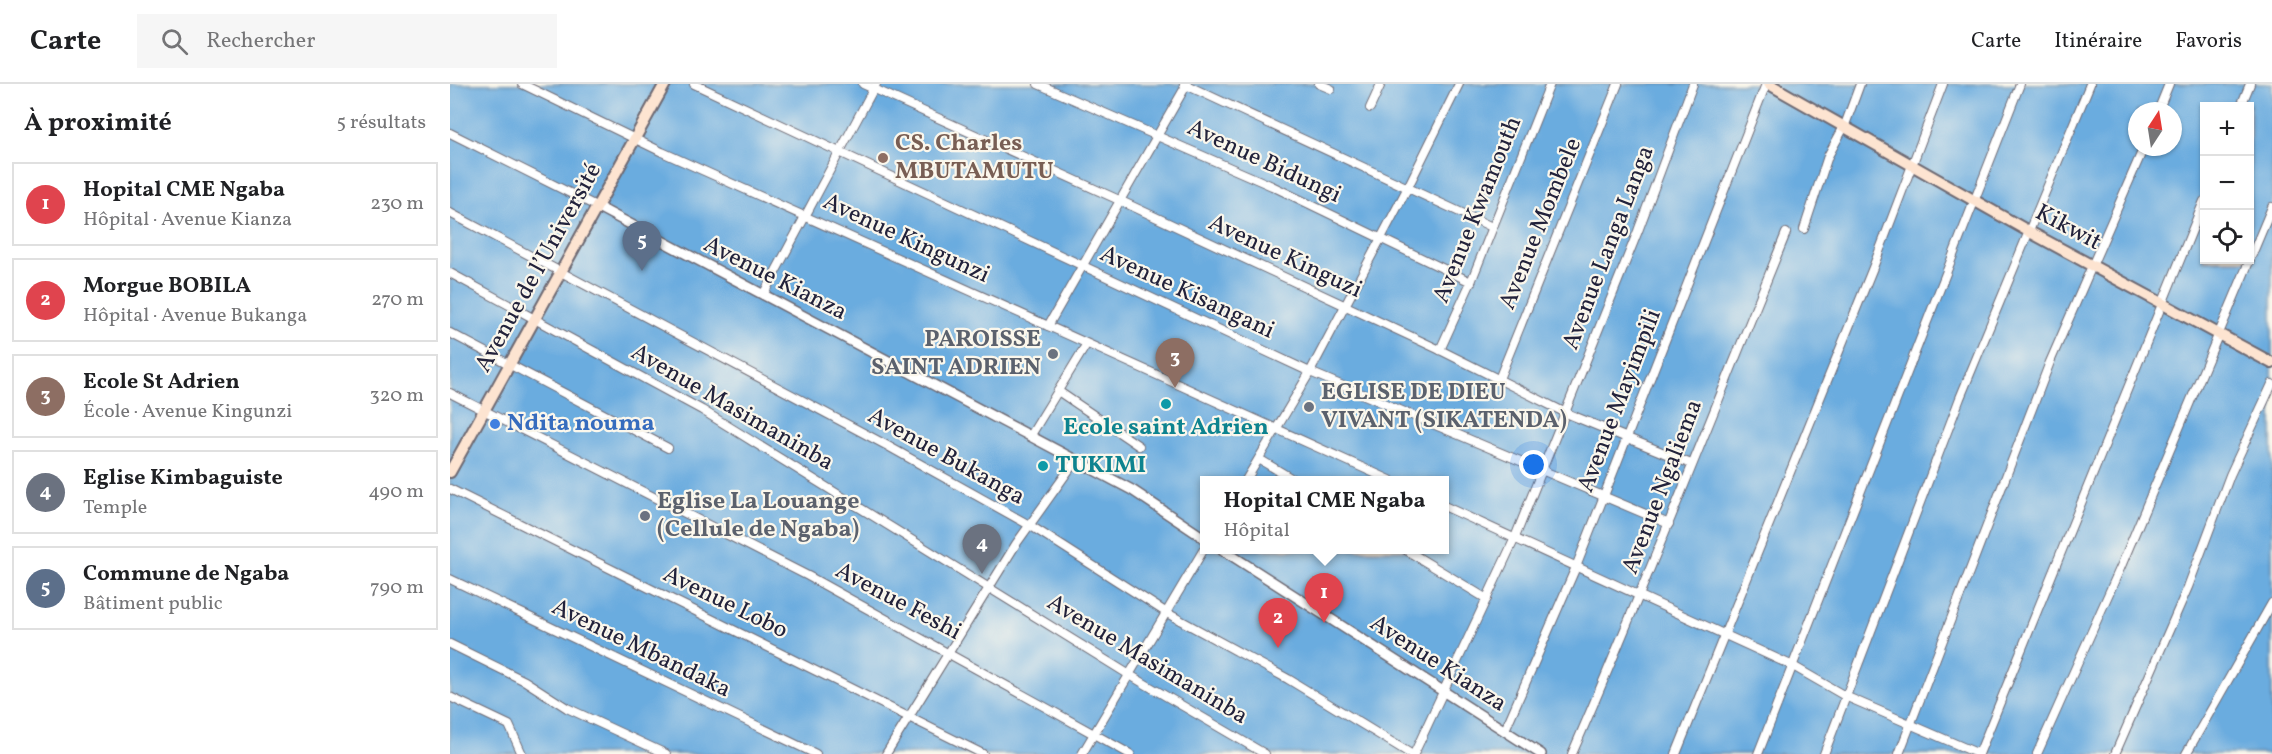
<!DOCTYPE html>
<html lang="fr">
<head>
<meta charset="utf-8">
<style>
  :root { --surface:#fff; --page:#f6f6f6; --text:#202124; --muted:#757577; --line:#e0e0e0; --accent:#d93025 }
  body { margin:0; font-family:Vollkorn,serif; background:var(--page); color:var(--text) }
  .controls { position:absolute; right:18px; top:18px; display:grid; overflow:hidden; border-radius:0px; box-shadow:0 2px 4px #0004 }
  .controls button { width:54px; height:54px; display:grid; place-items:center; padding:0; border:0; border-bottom:2px solid var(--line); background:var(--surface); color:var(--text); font:30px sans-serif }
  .compass { position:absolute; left:1678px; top:18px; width:54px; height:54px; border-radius:50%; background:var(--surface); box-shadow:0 2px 4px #0004; rotate:12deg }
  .you { position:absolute; left:1084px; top:381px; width:21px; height:21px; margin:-15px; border:4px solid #fff; border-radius:50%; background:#1a73e8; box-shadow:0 0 0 9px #1a73e833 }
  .badge { display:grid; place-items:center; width:39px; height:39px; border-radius:50%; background:var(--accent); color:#fff; font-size:20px; font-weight:700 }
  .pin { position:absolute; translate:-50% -50px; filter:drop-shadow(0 2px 3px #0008) }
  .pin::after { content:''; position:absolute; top:32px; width:21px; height:18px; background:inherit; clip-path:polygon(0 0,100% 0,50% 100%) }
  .popup { position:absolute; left:750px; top:392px; width:249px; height:78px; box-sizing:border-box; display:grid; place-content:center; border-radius:0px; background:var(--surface); filter:drop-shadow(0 2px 4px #0005); font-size:20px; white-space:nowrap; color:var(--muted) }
  .popup b { font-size:22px; color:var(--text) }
  .popup::after { content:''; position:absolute; left:50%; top:100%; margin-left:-12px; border:12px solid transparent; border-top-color:var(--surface) }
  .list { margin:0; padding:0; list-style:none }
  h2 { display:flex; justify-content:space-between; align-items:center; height:78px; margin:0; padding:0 24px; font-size:26px }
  h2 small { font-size:20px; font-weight:400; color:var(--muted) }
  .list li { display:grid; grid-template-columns:39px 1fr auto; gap:18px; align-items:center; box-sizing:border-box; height:84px; margin:0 12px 12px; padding:0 12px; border:2px solid var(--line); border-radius:0px }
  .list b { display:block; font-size:22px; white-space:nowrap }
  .list p { margin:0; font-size:20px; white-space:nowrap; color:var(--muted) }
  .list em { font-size:20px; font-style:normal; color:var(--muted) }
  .icon { flex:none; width:33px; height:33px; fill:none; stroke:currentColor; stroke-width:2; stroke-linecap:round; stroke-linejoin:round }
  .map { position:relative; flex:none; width:1822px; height:670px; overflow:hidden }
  header { display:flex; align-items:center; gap:36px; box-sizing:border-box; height:84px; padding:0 30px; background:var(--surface); border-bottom:2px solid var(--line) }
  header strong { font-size:28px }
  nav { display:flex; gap:33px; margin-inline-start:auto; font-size:21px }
  .search { width:420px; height:54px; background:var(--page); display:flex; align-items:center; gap:15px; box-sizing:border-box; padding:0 21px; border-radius:0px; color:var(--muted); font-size:22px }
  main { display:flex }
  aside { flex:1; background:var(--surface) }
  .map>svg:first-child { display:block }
</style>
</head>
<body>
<header>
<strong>Carte</strong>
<div class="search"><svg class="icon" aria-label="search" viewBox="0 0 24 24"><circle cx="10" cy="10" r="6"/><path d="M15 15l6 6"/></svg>Rechercher</div>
<nav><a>Carte</a><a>Itinéraire</a><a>Favoris</a></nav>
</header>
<main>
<aside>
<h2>À proximité<small>5 résultats</small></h2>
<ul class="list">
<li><span class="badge" style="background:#e0444e">1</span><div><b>Hopital CME Ngaba</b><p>Hôpital · Avenue Kianza</p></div><em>230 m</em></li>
<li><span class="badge" style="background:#e0444e">2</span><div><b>Morgue BOBILA</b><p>Hôpital · Avenue Bukanga</p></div><em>270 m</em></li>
<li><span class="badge" style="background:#8d6e63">3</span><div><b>Ecole St Adrien</b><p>École · Avenue Kingunzi</p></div><em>320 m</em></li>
<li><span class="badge" style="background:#6b7280">4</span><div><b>Eglise Kimbaguiste</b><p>Temple</p></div><em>490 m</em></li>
<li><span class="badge" style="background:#5c6f8a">5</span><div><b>Commune de Ngaba</b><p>Bâtiment public</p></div><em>790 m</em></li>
</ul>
</aside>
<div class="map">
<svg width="1822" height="670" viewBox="0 0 1822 670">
  <rect width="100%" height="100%" fill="#fbf7ec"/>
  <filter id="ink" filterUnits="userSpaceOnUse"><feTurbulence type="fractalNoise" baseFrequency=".0167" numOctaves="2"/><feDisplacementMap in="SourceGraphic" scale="12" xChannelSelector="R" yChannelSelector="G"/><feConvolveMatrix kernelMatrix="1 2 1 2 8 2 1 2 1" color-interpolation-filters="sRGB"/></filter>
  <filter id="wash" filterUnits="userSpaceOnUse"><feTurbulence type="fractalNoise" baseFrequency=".008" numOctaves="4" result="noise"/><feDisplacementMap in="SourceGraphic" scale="24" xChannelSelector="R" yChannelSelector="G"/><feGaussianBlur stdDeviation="1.35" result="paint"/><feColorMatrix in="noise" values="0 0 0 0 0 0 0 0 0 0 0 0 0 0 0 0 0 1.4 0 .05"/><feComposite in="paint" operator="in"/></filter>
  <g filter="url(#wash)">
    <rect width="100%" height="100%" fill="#f8e9d5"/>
    <path fill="#6bacdf" stroke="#46678d" stroke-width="1.5" fill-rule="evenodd" d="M 0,0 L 1822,0 L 1822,670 L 0,670 ZM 1754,22 L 1800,22 L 1800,176 L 1754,176 ZM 1687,27 L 1723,27 L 1723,63 L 1687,63 ZM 754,396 L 994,396 L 994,466 L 754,466 Z"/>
  </g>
  <g filter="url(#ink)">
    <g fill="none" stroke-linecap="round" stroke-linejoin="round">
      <defs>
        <g id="minor">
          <polyline points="72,0 212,68 940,396"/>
          <polyline points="244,0 860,288 1219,440"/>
          <polyline points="413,0 669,116 990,266 1116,329 1241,380"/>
          <polyline points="588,0 822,102 1021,198"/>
          <polyline points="734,0 1042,143"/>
          <polyline points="869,0 881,5"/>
          <polyline points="1791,22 1800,0"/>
          <polyline points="920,24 931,0"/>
          <polyline points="1708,27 1719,0"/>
          <polyline points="0,49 146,122"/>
          <polyline points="0,129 436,361 581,442 717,529 838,595 961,670"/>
          <polyline points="1354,145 1378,72 1395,41 1410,0"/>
          <polyline points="0,189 252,326 678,590 815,670"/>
          <polyline points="313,211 426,0"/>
          <polyline points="598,242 737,0"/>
          <polyline points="0,249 218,364"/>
          <polyline points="990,266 1021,198 1100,0"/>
          <polyline points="1049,295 1168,0"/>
          <polyline points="608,307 689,362"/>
          <polyline points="0,309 358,492 680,670"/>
          <polyline points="581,351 636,261"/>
          <polyline points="809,375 844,396"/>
          <polyline points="796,396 860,288 958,103 1009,0"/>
          <polyline points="0,405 533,670"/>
          <polyline points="994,422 1343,582 1395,612 1529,670"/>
          <polyline points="956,466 1037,515"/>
          <polyline points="0,495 366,670"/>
          <polyline points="0,560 75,597 117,624 216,670"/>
          <polyline points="0,613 59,641 72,670"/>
          <polyline points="1055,646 1126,483 1316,0"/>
          <polyline points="436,670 566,460 626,376"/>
          <polyline points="632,670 754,465"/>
          <polyline points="964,670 1064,456 1188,147 1243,0"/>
          <path d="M 1122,670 C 1197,498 1265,323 1336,149"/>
          <polyline points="1226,670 1424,181 1493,0"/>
          <polyline points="1308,670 1570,0"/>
          <polyline points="1374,670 1510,314 1640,0"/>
          <polyline points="1449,670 1600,278 1694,63"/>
          <polyline points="1529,670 1754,117"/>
          <polyline points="1587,670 1672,480 1822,123"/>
          <polyline points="1665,670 1738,503 1780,391 1822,300"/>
          <polyline points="1736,670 1822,519"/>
        </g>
        <g id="tertiary">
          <polyline points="146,122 682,406 754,454"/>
          <polyline points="773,466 1091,670"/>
        </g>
        <g id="secondary">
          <polyline points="1319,0 1578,147 1822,279"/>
          <polyline points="0,388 215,0"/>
        </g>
      </defs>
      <use href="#minor" stroke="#6d6871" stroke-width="10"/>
      <use href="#tertiary" stroke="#6d6871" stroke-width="12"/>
      <use href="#secondary" stroke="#6d6871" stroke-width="14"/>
      <use href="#minor" stroke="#fff" stroke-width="8"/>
      <use href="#tertiary" stroke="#fff" stroke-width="9"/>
      <use href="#secondary" stroke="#fde4d1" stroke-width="10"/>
    </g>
  </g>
  <circle fill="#8d6e63" stroke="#fbf7ec" stroke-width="2" cx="433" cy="74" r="6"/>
  <g fill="#6b7280" stroke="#fbf7ec" stroke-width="2">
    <circle cx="603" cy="270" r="6"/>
    <circle cx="859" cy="323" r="6"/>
    <circle cx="195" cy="432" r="6"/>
  </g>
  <g fill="#0f9aa8" stroke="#fbf7ec" stroke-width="2">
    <circle cx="716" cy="320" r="6"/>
    <circle cx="593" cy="382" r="6"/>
  </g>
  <circle fill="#3f7fe0" stroke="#fbf7ec" stroke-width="2" cx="45" cy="340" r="6"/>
  <g text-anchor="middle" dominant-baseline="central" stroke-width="4.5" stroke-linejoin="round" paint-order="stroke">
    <g font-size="24" font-weight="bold" fill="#785e54" stroke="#fbf7ec" text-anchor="start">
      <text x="445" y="60">CS. Charles<tspan x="445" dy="28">MBUTAMUTU</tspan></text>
    </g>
    <g font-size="24" fill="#22223b" stroke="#fbf7ec">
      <text transform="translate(814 78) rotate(25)">Avenue Bidungi</text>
      <text transform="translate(1028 126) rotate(-68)">Avenue Kwamouth</text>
      <text transform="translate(1091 140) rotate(-68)">Avenue Mombele</text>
      <text transform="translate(1618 144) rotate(28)">Kikwit</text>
      <text transform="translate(456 155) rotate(25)">Avenue Kingunzi</text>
      <text transform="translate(1159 164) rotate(-69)">Avenue Langa Langa</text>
      <text transform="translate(835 173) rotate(25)">Avenue Kinguzi</text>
      <text transform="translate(89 184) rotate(-61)">Avenue de l’Université</text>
      <text transform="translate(325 195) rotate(27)">Avenue Kianza</text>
      <text transform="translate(737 209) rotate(25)">Avenue Kisangani</text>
      <text transform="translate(1170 317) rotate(-69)">Avenue Mayimpili</text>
      <text transform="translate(282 324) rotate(30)">Avenue Masimaninba</text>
      <text transform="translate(496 373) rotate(29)">Avenue Bukanga</text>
      <text transform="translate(1213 403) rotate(-69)">Avenue Ngaliema</text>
      <text transform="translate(448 518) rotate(28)">Avenue Feshi</text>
      <text transform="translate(275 519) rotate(26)">Avenue Lobo</text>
      <text transform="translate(191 565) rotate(26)">Avenue Mbandaka</text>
      <text transform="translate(697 576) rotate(31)">Avenue Masimaninba</text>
      <text transform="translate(988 580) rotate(33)">Avenue Kianza</text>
    </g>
    <g font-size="24" font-weight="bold" fill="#5b616d" stroke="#fbf7ec" text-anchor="start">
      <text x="591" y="256" text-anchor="end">PAROISSE<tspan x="591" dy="28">SAINT ADRIEN</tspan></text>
      <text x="871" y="309">EGLISE DE DIEU<tspan x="871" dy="28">VIVANT (SIKATENDA)</tspan></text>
      <text x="207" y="418">Eglise La Louange<tspan x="207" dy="28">(Cellule de Ngaba)</tspan></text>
    </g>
    <g font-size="24" font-weight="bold" fill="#366cbe" stroke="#fbf7ec" text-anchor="start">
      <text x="57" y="340">Ndita nouma</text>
    </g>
    <g font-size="24" font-weight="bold" fill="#0d838f" stroke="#fbf7ec">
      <text x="716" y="344">Ecole saint Adrien</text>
      <text x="605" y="382" text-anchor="start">TUKIMI</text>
    </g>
  </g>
</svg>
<div class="controls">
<button>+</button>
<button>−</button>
<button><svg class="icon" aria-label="locate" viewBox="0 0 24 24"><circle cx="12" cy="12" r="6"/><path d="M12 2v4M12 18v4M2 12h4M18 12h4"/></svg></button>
</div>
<svg class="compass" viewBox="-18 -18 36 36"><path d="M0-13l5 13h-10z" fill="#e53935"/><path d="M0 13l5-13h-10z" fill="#757577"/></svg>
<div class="you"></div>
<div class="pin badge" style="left:874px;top:539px;background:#e0444e">1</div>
<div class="popup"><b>Hopital CME Ngaba</b>Hôpital</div>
<div class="pin badge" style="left:828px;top:564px;background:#e0444e">2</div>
<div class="pin badge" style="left:725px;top:304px;background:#8d6e63">3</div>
<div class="pin badge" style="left:532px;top:490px;background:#6b7280">4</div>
<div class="pin badge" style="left:192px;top:187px;background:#5c6f8a">5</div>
</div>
</main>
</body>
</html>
